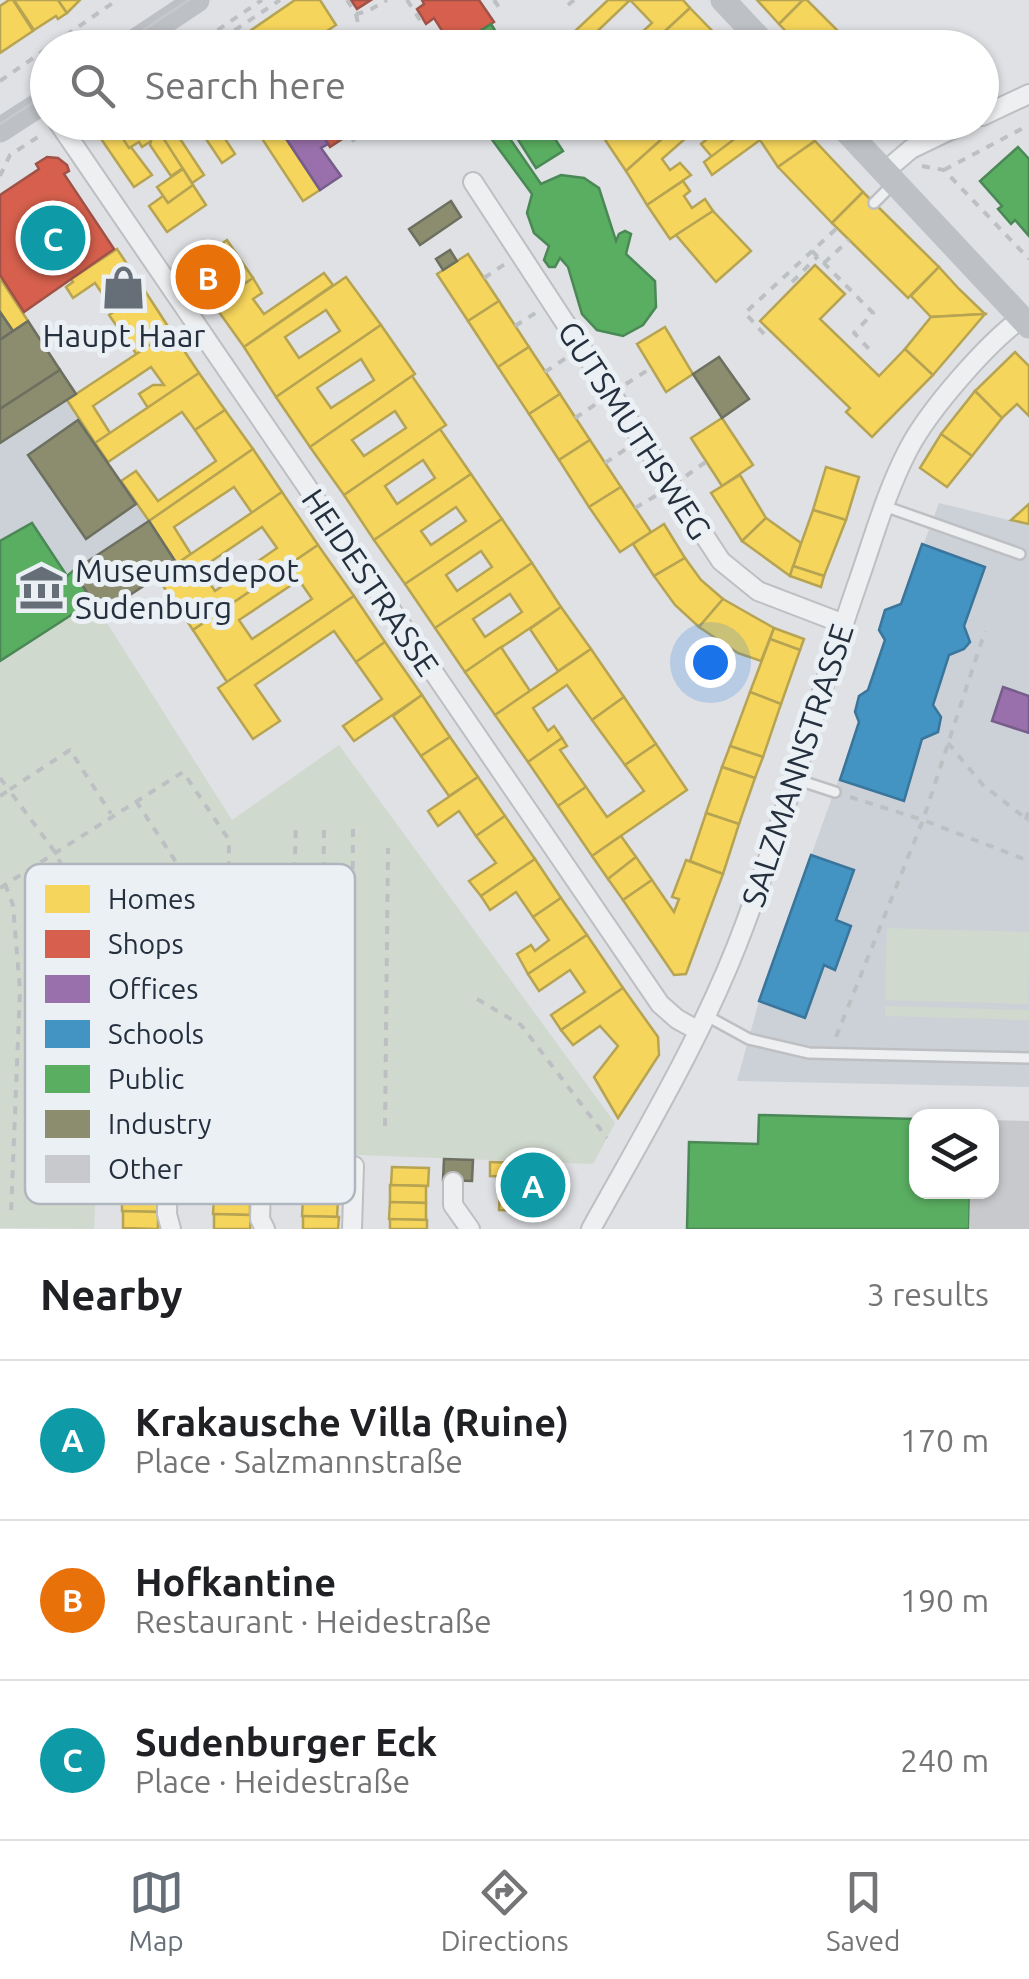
<!DOCTYPE html>
<html lang="en">
<head>
<meta charset="utf-8">
<style>
  :root { --surface:#fff; --page:#f2f2f2; --text:#202124; --muted:#757577; --line:#e0e0e0; --accent:#666e78 }
  body { margin:0; font-family:Ubuntu,sans-serif; background:var(--page); color:var(--text) }
  .controls { position:absolute; right:30px; bottom:30px; display:grid; overflow:hidden; border-radius:20px; box-shadow:0 2px 8px #0004 }
  .controls button { width:90px; height:90px; display:grid; place-items:center; padding:0; border:0; border-bottom:2px solid var(--line); background:var(--surface); color:var(--text); font:50px sans-serif }
  .you { position:absolute; left:710px; top:662px; width:35px; height:35px; margin:-25px; border:8px solid #fff; border-radius:50%; background:#1a73e8; box-shadow:0 0 0 15px #1a73e833 }
  .badge { display:grid; place-items:center; width:65px; height:65px; border-radius:50%; background:var(--accent); color:#fff; font-size:32px; font-weight:700 }
  .pin { position:absolute; translate:-50% -50%; border:5px solid #fff; box-shadow:0 2px 10px #0006 }
  .list { margin:0; padding:0; list-style:none }
  h2 { display:flex; justify-content:space-between; align-items:center; height:130px; margin:0; padding:0 40px; font-size:42px }
  h2 small { font-size:32px; font-weight:400; color:var(--muted) }
  .list li { display:grid; grid-template-columns:65px 1fr auto; gap:30px; align-items:center; box-sizing:border-box; height:160px; padding:0 40px; border-top:2px solid var(--line) }
  .list b { display:block; font-size:38px; white-space:nowrap }
  .list p { margin:0; font-size:32px; white-space:nowrap; color:var(--muted) }
  .list em { font-size:32px; font-style:normal; color:var(--muted) }
  .icon { flex:none; width:55px; height:55px; fill:none; stroke:currentColor; stroke-width:2; stroke-linecap:round; stroke-linejoin:round }
  .map { position:relative; flex:none; width:1029px; height:1229px; overflow:hidden }
  .search { position:absolute; background:var(--surface); box-shadow:0 2px 8px #0004; left:30px; right:30px; top:30px; height:110px; display:flex; align-items:center; gap:25px; box-sizing:border-box; padding:0 35px; border-radius:55px; color:var(--muted); font-size:38px }
  .sheet { height:610px; background:var(--surface) }
  nav { display:flex; justify-content:space-around; align-items:center; box-sizing:border-box; height:140px; border-top:2px solid var(--line); background:var(--surface); font-size:28px; color:var(--muted) }
  nav a { display:grid; justify-items:center; gap:5px }
  nav .on { color:var(--accent) }
  .map>svg:first-child { display:block }
</style>
</head>
<body>
<div class="map">
<svg width="1029" height="1229" viewBox="0 0 1029 1229">
  <rect width="100%" height="100%" fill="#dfe1e4"/>
  <g fill="#ccd1d8">
    <polygon points="28,321 76,394 67,401 78,420 177,564 101,614 92,602 0,661 0,340"/>
    <polygon points="939,503 1029,525 1029,1087 737,1081 759,1001 859,722 855,712 859,696 868,690 885,640 879,630 885,610 901,604"/>
  </g>
  <g fill="#d0d9ce">
    <polygon points="93,601 232,820 339,745 615,1123 593,1164 98,1145 94,1229 0,1228 0,661"/>
    <polygon points="887,928 1029,932 1028,1004 885,1000"/>
    <polygon points="885,1006 1029,1010 1029,1020 885,1016"/>
  </g>
  <g fill="#f6d55c" stroke="#b7a453" stroke-width="2.5" fill-rule="evenodd">
    <polygon points="9,0 13,0 33,31 0,53 0,6"/>
    <polygon points="14,0 58,0 67,13 58,19 56,16 34,30"/>
    <polygon points="58,0 80,0 67,13"/>
    <polygon points="295,0 320,0 336,25 301,48 225,48"/>
    <polygon points="608,0 683,0 690,8 650,45 640,34 652,23 630,0 585,43 574,32"/>
    <polygon points="757,0 803,0 779,24"/>
    <polygon points="803,0 807,0 837,30 819,48 802,48 779,24"/>
    <polygon points="690,8 729,48 647,48 650,45"/>
    <polygon points="106,122 112,122 152,175 134,187 95,130"/>
    <polygon points="153,122 183,168 171,176 150,145 151,141 142,147 139,142 129,148 112,122"/>
    <polygon points="153,122 169,122 204,175 192,183"/>
    <polygon points="184,122 214,122 235,154 222,163 200,130 192,135"/>
    <polygon points="251,122 275,122 320,190 303,201"/>
    <polygon points="593,122 641,122 645,127 650,122 681,122 626,171"/>
    <polygon points="681,122 704,122 662,159 670,170 680,163 691,175 647,205 626,171"/>
    <polygon points="728,122 757,122 712,157 701,144"/>
    <polygon points="757,122 798,122 815,141 778,167 760,140 712,175 704,162"/>
    <polygon points="815,141 863,192 832,223 778,167"/>
    <polygon points="183,169 193,185 168,203 157,187"/>
    <polygon points="683,181 690,191 684,196 692,208 705,199 713,211 670,239 647,205"/>
    <polygon points="193,185 206,205 167,232 149,206 163,196 168,203"/>
    <polygon points="863,192 939,267 908,298 832,223"/>
    <polygon points="713,211 751,251 716,282 676,235"/>
    <polygon points="227,240 253,278 214,305 188,267"/>
    <polygon points="117,249 145,291 114,311 95,283 73,298 66,287 73,282 71,279"/>
    <polygon points="468,254 499,301 468,321 437,274"/>
    <polygon points="815,265 845,294 820,319 879,376 905,349 933,375 872,437 846,412 850,408 760,321"/>
    <polygon points="939,267 959,289 985,314 931,317 911,296"/>
    <polygon points="324,273 333,285 244,347 214,305 253,278 262,293 253,299 264,314"/>
    <path d="M 346,277 L 381,325 L 276,397 L 244,347 ZM 326,310 L 340,331 L 299,358 L 285,337 Z"/>
    <polygon points="0,278 28,321 13,331 0,312"/>
    <polygon points="145,291 171,331 137,355 109,315"/>
    <polygon points="499,301 529,347 498,367 468,321"/>
    <polygon points="985,314 933,375 905,349 931,317"/>
    <path d="M 381,325 L 415,374 L 310,447 L 276,397 ZM 361,359 L 374,380 L 331,408 L 317,388 Z"/>
    <polygon points="665,327 693,374 666,392 637,344"/>
    <polygon points="171,331 199,373 148,408 139,394 153,385 164,385 151,367 93,406 110,433 95,443 67,400"/>
    <polygon points="529,347 560,394 529,414 498,367"/>
    <polygon points="1015,352 1029,366 1029,416 1017,404 1002,418 975,391"/>
    <polygon points="199,373 225,410 195,430 182,412 108,462 95,443"/>
    <path d="M 412,376 L 446,425 L 344,495 L 310,447 ZM 395,411 L 406,428 L 364,456 L 352,440 Z"/>
    <polygon points="975,391 1002,418 972,456 941,434"/>
    <polygon points="560,394 590,440 559,460 529,414"/>
    <polygon points="225,410 253,449 149,521 121,481 136,471 158,501 216,461 195,430"/>
    <polygon points="722,418 753,465 722,486 691,438"/>
    <path d="M 440,429 L 471,474 L 374,540 L 344,495 ZM 423,460 L 435,478 L 397,504 L 385,486 Z"/>
    <polygon points="941,434 972,456 947,487 920,468"/>
    <polygon points="590,440 621,487 589,507 559,460"/>
    <polygon points="253,449 282,492 252,513 234,487 174,527 191,554 177,564 149,521"/>
    <polygon points="826,467 859,477 846,520 813,510"/>
    <path d="M 471,474 L 502,519 L 405,584 L 374,540 ZM 456,507 L 466,521 L 431,545 L 421,531 Z"/>
    <polygon points="740,475 766,518 742,541 711,493"/>
    <polygon points="621,487 651,532 620,552 589,507"/>
    <path d="M 282,492 L 318,545 L 193,630 L 157,577 ZM 262,527 L 277,548 L 215,591 L 200,569 Z"/>
    <polygon points="1029,504 1029,524 1011,520"/>
    <polygon points="813,510 846,520 824,576 793,566"/>
    <polygon points="766,518 801,543 790,576 742,541"/>
    <path d="M 502,519 L 532,563 L 435,628 L 405,584 ZM 481,551 L 492,567 L 457,591 L 446,575 Z"/>
    <polygon points="664,524 685,558 654,576 633,544"/>
    <path d="M 318,545 L 354,596 L 227,682 L 193,630 ZM 299,580 L 312,599 L 252,639 L 239,620 Z"/>
    <polygon points="685,558 701,580 723,599 699,627 675,605 654,576"/>
    <path d="M 532,563 L 561,607 L 465,672 L 435,628 ZM 510,594 L 522,612 L 485,637 L 473,619 Z"/>
    <polygon points="793,566 824,576 821,587 790,576"/>
    <polygon points="354,596 385,642 356,662 334,631 255,685 280,721 253,739 218,688"/>
    <polygon points="723,599 774,628 761,661 738,653 699,627"/>
    <polygon points="561,607 591,649 558,671 530,629"/>
    <polygon points="774,628 804,639 800,650 770,639"/>
    <polygon points="770,639 800,650 781,704 750,692"/>
    <polygon points="385,642 422,695 354,741 343,726 382,699 356,662"/>
    <polygon points="501,647 530,691 495,715 465,672"/>
    <polygon points="591,649 624,697 592,720 567,685 533,708 548,731 554,726 562,738 528,762 495,715"/>
    <polygon points="750,692 781,704 763,757 730,746"/>
    <polygon points="422,695 450,737 421,756 393,716"/>
    <polygon points="624,697 656,744 625,765 592,720"/>
    <polygon points="450,737 478,777 449,796 421,756"/>
    <polygon points="562,738 567,746 560,750 586,787 558,806 528,762"/>
    <polygon points="656,744 687,790 592,856 558,806 586,787 607,817 644,791 625,765"/>
    <polygon points="730,746 763,757 755,778 722,767"/>
    <polygon points="722,767 755,778 739,824 706,813"/>
    <polygon points="478,777 505,816 476,836 459,811 438,826 428,811"/>
    <polygon points="706,813 739,824 723,874 690,861"/>
    <polygon points="505,816 535,859 481,896 469,881 496,863 476,836"/>
    <polygon points="621,836 636,857 608,879 592,856"/>
    <polygon points="636,857 652,880 623,900 608,879"/>
    <polygon points="535,859 561,898 533,917 516,892 490,910 481,896"/>
    <polygon points="686,860 723,874 686,974 674,975 623,900 652,880 674,912 679,899 672,897"/>
    <polygon points="561,898 587,935 528,974 517,954 531,945 535,951 549,940 533,917"/>
    <polygon points="587,935 623,988 561,1030 551,1015 585,992 570,970 539,991 528,974"/>
    <polygon points="623,988 658,1037 659,1055 618,1118 594,1077 618,1046 600,1026 573,1045 561,1030"/>
    <polygon points="490,1162 554,1164 554,1177 558,1178 553,1212 499,1210 500,1192 508,1192 508,1177 490,1176"/>
    <polygon points="392,1167 429,1168 428,1186 391,1185"/>
    <polygon points="390,1185 426,1186 426,1203 390,1202"/>
    <polygon points="122,1194 158,1195 157,1212 122,1211"/>
    <polygon points="214,1197 250,1198 250,1215 213,1214"/>
    <polygon points="303,1199 338,1200 337,1217 302,1216"/>
    <polygon points="390,1202 426,1203 426,1220 389,1219"/>
    <polygon points="123,1211 158,1212 158,1229 123,1228"/>
    <polygon points="214,1214 251,1215 250,1229 214,1229"/>
    <polygon points="303,1216 339,1217 338,1229 303,1229"/>
    <polygon points="390,1219 427,1220 427,1229 390,1229"/>
  </g>
  <g fill="#d6604d" stroke="#a15248" stroke-width="2.5">
    <polygon points="351,0 371,0 357,9"/>
    <polygon points="422,0 479,0 494,22 453,48 434,18 426,24 417,9 424,4"/>
    <polygon points="275,122 297,122 300,127 285,137"/>
    <polygon points="314,122 368,122 330,147"/>
    <polygon points="47,157 58,158 67,165 69,171 64,174 114,249 24,312 0,275 0,195 39,169 36,164"/>
  </g>
  <g fill="#9970ab" stroke="#765d8a" stroke-width="2.5">
    <polygon points="307,122 314,122 328,144 321,148 341,176 320,190 285,137"/>
    <polygon points="1003,687 1029,696 1029,733 992,721"/>
  </g>
  <g fill="#4393c3" stroke="#3a759b" stroke-width="2.5">
    <polygon points="922,544 985,567 964,626 970,642 964,649 949,655 933,705 941,717 938,732 922,739 904,801 840,780 859,722 855,712 859,696 868,690 885,640 879,630 885,610 901,604"/>
    <polygon points="811,855 854,870 836,920 851,926 835,970 824,965 805,1018 759,1001"/>
  </g>
  <g fill="#5aae61" stroke="#4a8856" stroke-width="2.5">
    <polygon points="491,24 506,48 461,48 459,45"/>
    <polygon points="479,122 544,122 563,151 536,168 512,130 506,133 541,184 561,175 584,178 599,188 616,241 619,234 625,231 631,234 626,254 655,281 656,307 643,325 623,336 597,330 582,314 568,267 560,258 555,267 549,267 544,260 549,246 534,233 527,213 532,194"/>
    <polygon points="1018,147 1029,159 1029,236 1015,220 1011,224 998,209 1002,206 980,181"/>
    <polygon points="32,523 67,576 73,571 93,601 0,661 0,541"/>
    <polygon points="759,1115 916,1119 916,1192 970,1192 969,1229 687,1229 689,1142 758,1144"/>
  </g>
  <g fill="#8c8c6e" stroke="#6d7060" stroke-width="2.5">
    <polygon points="451,201 461,217 420,245 409,229"/>
    <polygon points="450,250 457,261 443,270 436,259"/>
    <polygon points="0,312 13,331 0,340"/>
    <polygon points="28,321 60,370 0,409 0,340"/>
    <polygon points="719,357 749,399 722,418 693,374"/>
    <polygon points="60,370 76,394 0,443 0,409"/>
    <polygon points="78,420 136,504 86,539 28,455"/>
    <polygon points="149,521 177,564 101,614 73,571"/>
    <polygon points="444,1159 473,1160 472,1181 443,1180"/>
  </g>
  <polygon fill="#c7c9cc" points="992,1120 1029,1121 1029,1229 969,1229 970,1192 992,1192"/>
  <g fill="none" stroke-linecap="round" stroke-linejoin="round">
    <defs>
      <g id="lane">
        <polyline points="874,203 892,185"/>
        <polyline points="884,506 1020,554"/>
        <polyline points="795,779 835,792"/>
        <polyline points="707,1016 749,1039 809,1053 1029,1058"/>
      </g>
      <g id="street">
        <polyline points="982,116 1029,94"/>
        <polyline points="58,122 660,1004 677,1019 697,1030"/>
        <polyline points="884,172 911,149 967,122"/>
        <polyline points="473,182 721,561 758,591 844,624"/>
        <polyline points="168,1159 167,1214 171,1229"/>
        <polyline points="262,1161 260,1219 265,1229"/>
        <polyline points="453,1182 453,1205 470,1229"/>
        <polyline points="352,1229 354,1166"/>
        <path d="M 591,1229 C 646,1130 706,1030 745,924 C 787,812 818,697 857,585 C 873,540 886,492 908,450 C 928,411 987,343 1022,318"/>
      </g>
    </defs>
    <use href="#lane" stroke="#bdbfc2" stroke-width="14"/>
    <use href="#street" stroke="#bdbfc2" stroke-width="22"/>
    <g stroke="#bdc0c3" stroke-width="4" stroke-dasharray="8 8" stroke-linecap="butt">
      <polyline points="347,0 356,14 368,11 387,0"/>
      <polyline points="407,0 422,23"/>
      <polyline points="494,0 503,13"/>
      <polyline points="568,5 574,0"/>
      <polyline points="356,14 359,28"/>
      <polyline points="191,48 262,0"/>
      <polyline points="208,48 280,0"/>
      <polyline points="0,81 117,0"/>
      <polyline points="86,128 95,122"/>
      <polyline points="350,135 355,143"/>
      <polyline points="922,166 944,170 1029,259"/>
      <polyline points="944,170 1029,125"/>
      <polyline points="0,176 10,155 41,135"/>
      <polyline points="812,251 873,313 854,333 870,350"/>
      <polyline points="824,263 849,240"/>
      <polyline points="484,278 505,264"/>
      <polyline points="792,282 818,256"/>
      <polyline points="515,326 537,312"/>
      <polyline points="764,334 745,313 837,228"/>
      <polyline points="545,372 566,358"/>
      <polyline points="626,384 651,368"/>
      <polyline points="575,418 596,404"/>
      <polyline points="605,463 626,449"/>
      <polyline points="686,476 707,461"/>
      <polyline points="635,508 657,495"/>
      <polyline points="948,743 983,785 1029,821"/>
      <polyline points="0,778 9,790 70,750 111,814"/>
      <polyline points="0,796 9,790 55,852 82,906 82,991 74,1129"/>
      <polyline points="850,797 923,820 1029,861"/>
      <polyline points="136,801 176,862 180,881 177,993"/>
      <polyline points="1026,820 1029,807"/>
      <polyline points="5,884 13,905 20,990 11,1213"/>
      <polyline points="0,888 183,772 229,840 227,1124"/>
      <polyline points="52,990 53,896 67,873"/>
      <polyline points="352,997 353,828"/>
      <polyline points="477,999 521,1025 607,1138"/>
      <polyline points="836,1037 923,820 985,631"/>
      <polyline points="287,1126 296,823"/>
      <polyline points="321,1126 324,825"/>
      <polyline points="385,1126 388,848"/>
      <polyline points="198,1128 205,870"/>
      <polyline points="145,1129 150,992"/>
    </g>
    <use href="#lane" stroke="#eeeff1" stroke-width="9"/>
    <use href="#street" stroke="#eeeff1" stroke-width="18"/>
    <g stroke="#bdc0c4" stroke-width="25">
      <polyline points="723,0 768,48"/>
      <polyline points="125,48 197,0"/>
      <polyline points="838,122 1029,326"/>
      <polyline points="0,130 48,99"/>
    </g>
    <g stroke="#c7c9cc" stroke-width="2.5">
      <polyline points="116,48 189,0"/>
      <polyline points="0,124 48,93"/>
    </g>
  </g>
  <defs>
    <symbol id="shop-bare" viewBox="-9 -9 18 18"><path d="M-5-2.5h2.3a2.7 3.5 0 0 1 5.4 0H5L5.5 6h-11ZM-1.5-2.5h3a1.5 2.3 0 0 0-3 0Z" fill="#666e78" stroke="#ebf0f5" stroke-width="2.5" paint-order="stroke"/></symbol>
    <symbol id="museum-bare" viewBox="-9 -9 18 18"><path d="M0-6L6-3V-2H-6V-3ZM-5-1h2V3h-2ZM-1-1h2V3h-2ZM3-1h2V3H3ZM-6 4H6V6H-6Z" fill="#666e78" stroke="#ebf0f5" stroke-width="2.5" paint-order="stroke"/></symbol>
  </defs>
  <g fill-rule="evenodd">
    <use href="#shop-bare" x="92" y="256" width="63" height="63"/>
    <use href="#museum-bare" x="10" y="556" width="63" height="63"/>
  </g>
  <g text-anchor="middle" dominant-baseline="central" stroke-width="10" stroke-linejoin="round" paint-order="stroke">
    <g font-size="32" fill="#25303e" stroke="#ebf0f5">
      <text x="124" y="335">Haupt Haar</text>
      <text x="75" y="570" text-anchor="start">Museumsdepot<tspan x="75" dy="37">Sudenburg</tspan></text>
    </g>
    <g font-size="32" fill="#25303e" stroke="#ebf0f5">
      <text transform="translate(635 430) rotate(57)">GUTSMUTHSWEG</text>
      <text transform="translate(371 582) rotate(56)">HEIDESTRASSE</text>
      <text transform="translate(797 765) rotate(-72)">SALZMANNSTRASSE</text>
    </g>
  </g>
  <rect x="25" y="864" width="330" height="340" rx="15" fill="#ebf0f5" stroke="#b0b6be" stroke-width="2.5"/>
  <rect x="45" y="885" width="45" height="28" fill="#f6d55c"/>
  <rect x="45" y="930" width="45" height="28" fill="#d6604d"/>
  <rect x="45" y="975" width="45" height="28" fill="#9970ab"/>
  <rect x="45" y="1020" width="45" height="28" fill="#4393c3"/>
  <rect x="45" y="1065" width="45" height="28" fill="#5aae61"/>
  <rect x="45" y="1110" width="45" height="28" fill="#8c8c6e"/>
  <rect x="45" y="1155" width="45" height="28" fill="#c7c9cc"/>
  <g font-size="28" fill="#25303e">
    <text x="108" y="909">Homes</text>
    <text x="108" y="954">Shops</text>
    <text x="108" y="999">Offices</text>
    <text x="108" y="1044">Schools</text>
    <text x="108" y="1089">Public</text>
    <text x="108" y="1134">Industry</text>
    <text x="108" y="1179">Other</text>
  </g>
</svg>
<div class="controls">
<button><svg class="icon" aria-label="layers" viewBox="0 0 24 24"><path d="M12 4l9 5-9 5-9-5zM3 14l9 5 9-5"/></svg></button>
</div>
<div class="you"></div>
<div class="pin badge" style="left:533px;top:1185px;background:#0f9aa8">A</div>
<div class="pin badge" style="left:208px;top:277px;background:#e8710a">B</div>
<div class="pin badge" style="left:53px;top:238px;background:#0f9aa8">C</div>
<div class="search"><svg class="icon" aria-label="search" viewBox="0 0 24 24"><circle cx="10" cy="10" r="6"/><path d="M15 15l6 6"/></svg>Search here</div>
</div>
<section class="sheet">
<h2>Nearby<small>3 results</small></h2>
<ul class="list">
<li><span class="badge" style="background:#0f9aa8">A</span><div><b>Krakausche Villa (Ruine)</b><p>Place · Salzmannstraße</p></div><em>170 m</em></li>
<li><span class="badge" style="background:#e8710a">B</span><div><b>Hofkantine</b><p>Restaurant · Heidestraße</p></div><em>190 m</em></li>
<li><span class="badge" style="background:#0f9aa8">C</span><div><b>Sudenburger Eck</b><p>Place · Heidestraße</p></div><em>240 m</em></li>
</ul>
</section>
<nav>
<a class="on"><svg class="icon" aria-label="map" viewBox="0 0 24 24"><path d="M3 6l6-2 6 2 6-2v14l-6 2-6-2-6 2zM9 4v14M15 6v14"/></svg>Map</a>
<a><svg class="icon" aria-label="directions" viewBox="0 0 24 24"><path d="M12 3l9 9-9 9-9-9zM9 14v-3h6M13 9l2 2-2 2"/></svg>Directions</a>
<a><svg class="icon" aria-label="saved" viewBox="0 0 24 24"><path d="M7 4h10v16l-5-4-5 4z"/></svg>Saved</a>
</nav>
</body>
</html>
